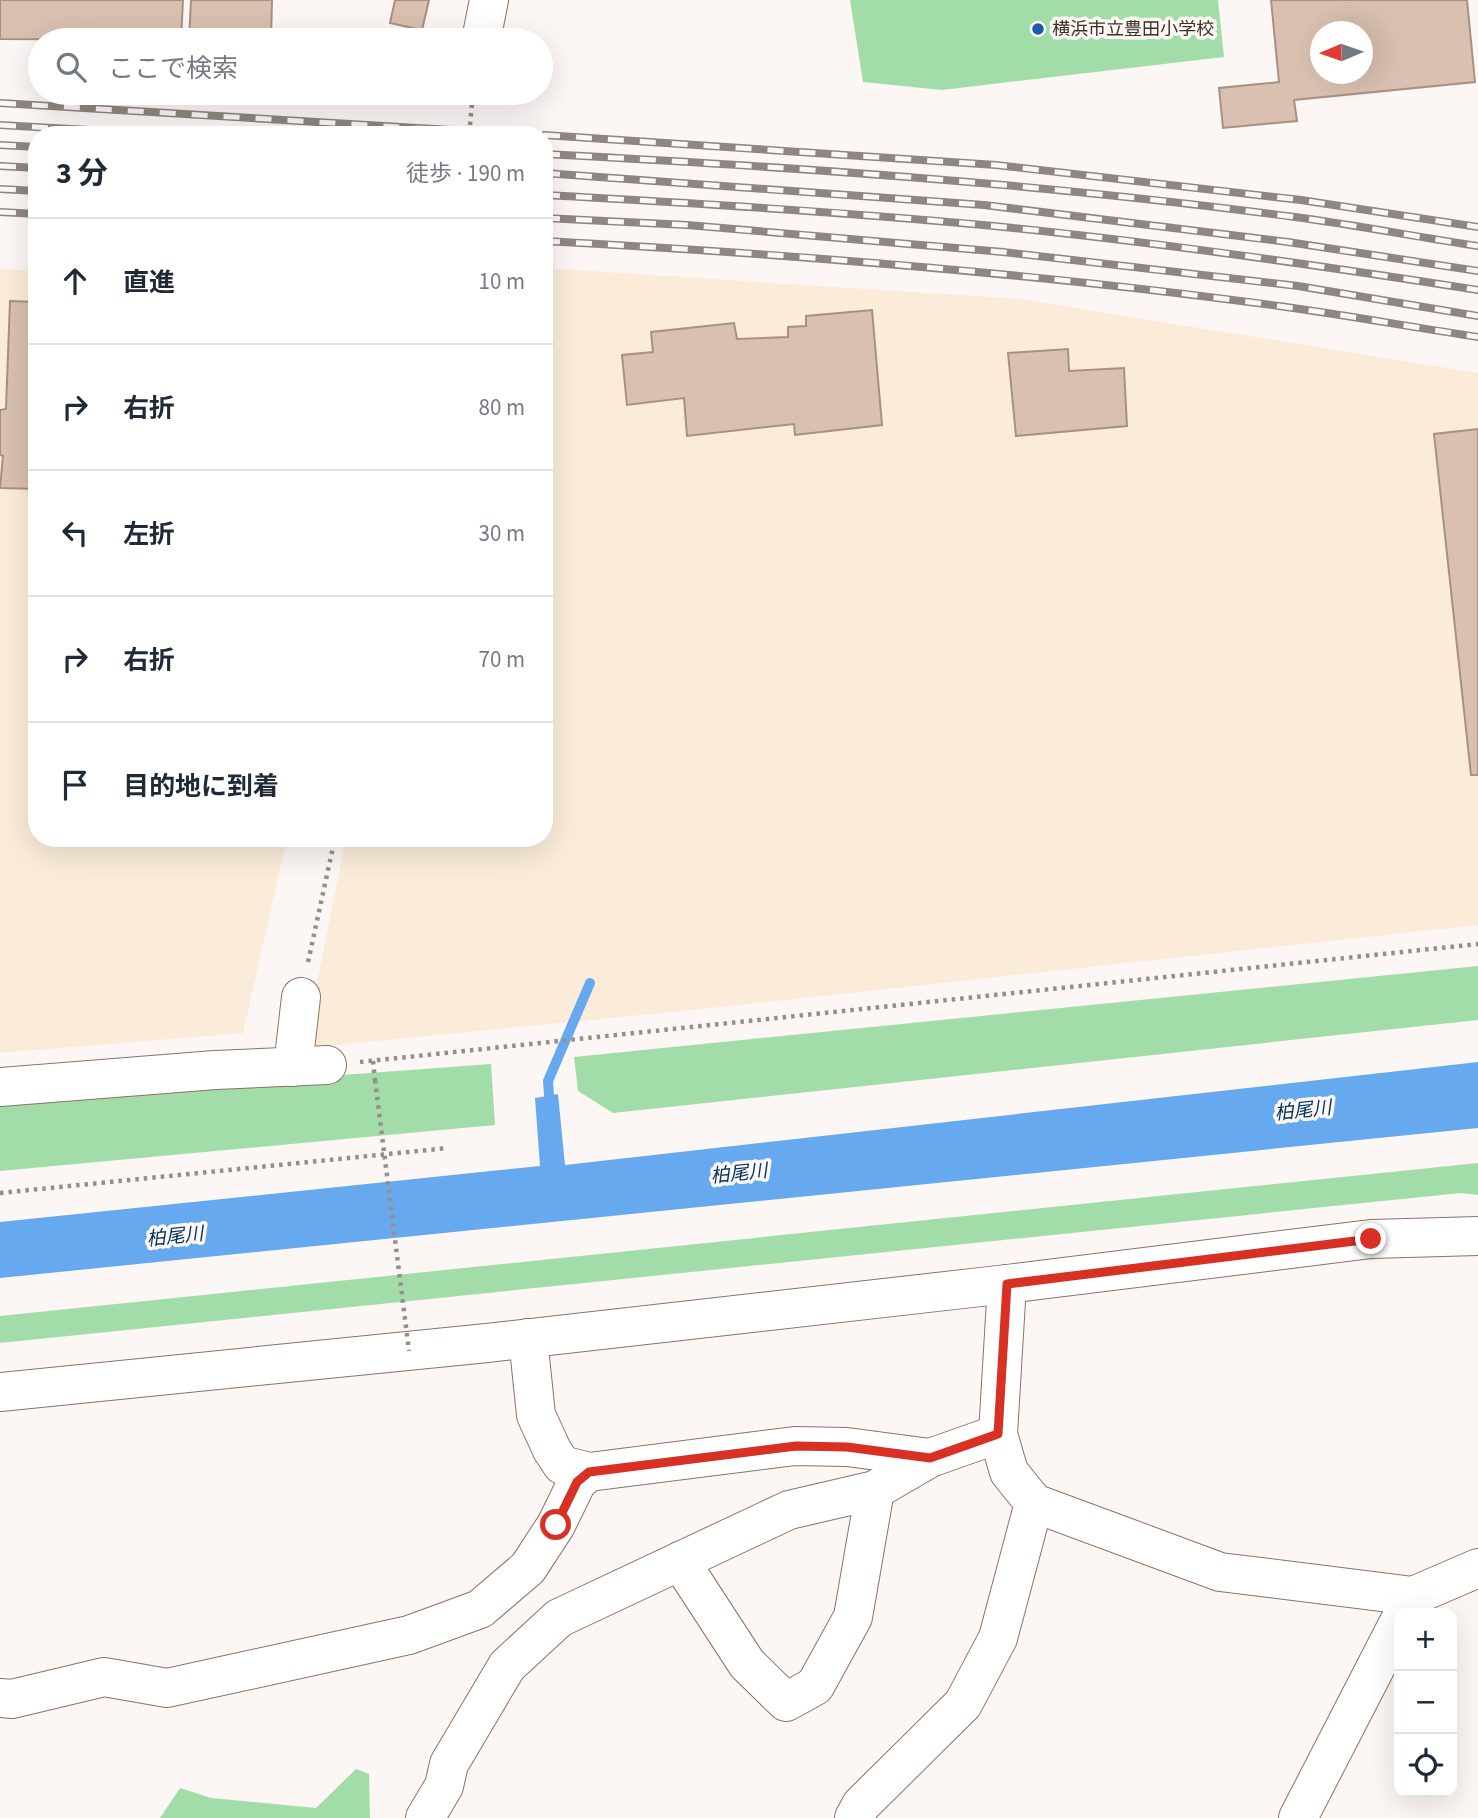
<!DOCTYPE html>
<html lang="ja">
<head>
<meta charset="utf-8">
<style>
  :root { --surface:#fff; --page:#f6f6f7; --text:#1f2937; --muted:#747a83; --line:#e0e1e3 }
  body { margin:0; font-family:"Source Sans 3","Noto Sans JP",sans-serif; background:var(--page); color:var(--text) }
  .controls { position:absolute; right:21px; bottom:21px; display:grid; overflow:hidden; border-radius:14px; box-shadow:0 7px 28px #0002 }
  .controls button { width:63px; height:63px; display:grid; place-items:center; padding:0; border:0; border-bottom:2px solid var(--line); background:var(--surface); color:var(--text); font:35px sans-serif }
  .compass { position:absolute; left:1310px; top:21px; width:63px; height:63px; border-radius:50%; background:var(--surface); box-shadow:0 7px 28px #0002; rotate:268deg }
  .stop { position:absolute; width:21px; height:21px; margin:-16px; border:5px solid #d93025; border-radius:50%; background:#fff }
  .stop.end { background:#d93025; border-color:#fff; box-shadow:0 2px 7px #0008 }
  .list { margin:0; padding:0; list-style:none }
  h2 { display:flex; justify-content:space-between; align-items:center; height:91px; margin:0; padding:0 28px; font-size:30px }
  h2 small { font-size:23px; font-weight:400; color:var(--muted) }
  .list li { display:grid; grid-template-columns:46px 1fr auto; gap:21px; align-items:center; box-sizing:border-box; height:126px; padding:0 28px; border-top:2px solid var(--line) }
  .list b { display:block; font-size:26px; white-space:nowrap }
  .list em { font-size:23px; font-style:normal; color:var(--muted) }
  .icon { flex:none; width:38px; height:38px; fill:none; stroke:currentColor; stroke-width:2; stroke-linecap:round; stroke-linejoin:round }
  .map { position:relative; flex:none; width:1478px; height:1818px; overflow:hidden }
  .search { position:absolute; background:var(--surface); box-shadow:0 7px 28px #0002; left:28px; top:28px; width:525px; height:77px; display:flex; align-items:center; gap:18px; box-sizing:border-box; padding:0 24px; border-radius:38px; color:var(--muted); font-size:26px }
  .panel { position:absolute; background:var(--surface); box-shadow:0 7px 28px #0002; left:28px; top:126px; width:525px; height:721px; border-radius:28px }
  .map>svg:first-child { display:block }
</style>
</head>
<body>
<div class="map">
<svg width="1478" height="1818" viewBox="0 0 1478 1818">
  <rect width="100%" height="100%" fill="#fcf7f4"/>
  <g fill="#fbecd9">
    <polygon points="544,268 1021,299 1478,373 1478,925 683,1011 304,1048 346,838 544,838"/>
    <polygon points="0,269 37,271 37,838 287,838 243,1033 0,1053"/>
  </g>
  <g fill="#a2dda9">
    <polygon points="850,0 1218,0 1224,57 942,90 863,82"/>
    <polygon points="1478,966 1478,1020 613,1113 578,1091 574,1057"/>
    <polygon points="491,1064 495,1125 0,1171 0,1100"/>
    <polygon points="1478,1163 1478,1195 1461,1193 0,1343 0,1316"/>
    <polygon points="356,1769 369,1774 370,1818 160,1818 180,1788 211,1798 316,1808"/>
  </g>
  <polygon fill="#67a9ee" points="1478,1062 1478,1128 0,1278 0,1222 540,1166 535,1098 558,1094 565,1165"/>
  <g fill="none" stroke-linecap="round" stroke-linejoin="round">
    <polyline stroke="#67a9ee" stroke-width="10" points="550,1108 548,1081 590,983"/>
  </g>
  <g fill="#d9c0b0" stroke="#a89082" stroke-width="2" fill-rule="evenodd">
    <polygon points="0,0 183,0 181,40 0,39"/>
    <polygon points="191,0 272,0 271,40 189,40"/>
    <polygon points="395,0 429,0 422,30 390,23"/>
    <path d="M 1271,0 L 1467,0 L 1475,82 L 1294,100 L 1297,121 L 1223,128 L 1219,88 L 1279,82 ZM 1320,32 L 1362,32 L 1362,74 L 1320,74 Z"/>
    <polygon points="10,301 37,302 37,489 0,488 3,456 0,455 0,410 6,409"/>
    <polygon points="872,310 882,425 795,435 794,424 687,436 684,398 627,405 622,355 653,352 651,332 734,323 737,339 788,337 788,327 806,326 806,316"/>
    <polygon points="1068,349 1069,371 1124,368 1127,426 1016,436 1008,353"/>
    <polygon points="1478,429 1478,775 1471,775 1434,434"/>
  </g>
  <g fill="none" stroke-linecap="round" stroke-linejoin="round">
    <defs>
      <g id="minor">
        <polyline points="481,40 489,0"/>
        <polyline points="293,1067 301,997"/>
        <polyline points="0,1087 215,1070 327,1065"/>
        <polyline points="1007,1284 998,1434 1009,1472 1034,1503 1220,1572 1413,1596 1478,1568"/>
        <polyline points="528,1338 536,1415 552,1450 562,1465 589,1472"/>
        <polyline points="0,1392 487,1343 1007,1284 1371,1239 1478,1236"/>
        <polyline points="680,1561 747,1664 786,1702 815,1686 853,1617 875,1490"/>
        <polyline points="0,1698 12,1699 104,1677 167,1688 409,1635 480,1609 528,1568 556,1525 577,1482 589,1472 795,1446 847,1447 930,1458"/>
        <polyline points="425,1818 444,1786 449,1764 507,1666 559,1618 789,1510 875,1490 930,1458 998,1434"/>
        <polyline points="854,1818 861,1805 963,1704 998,1638 1034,1503"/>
        <polyline points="1298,1818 1399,1622"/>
      </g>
    </defs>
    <use href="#minor" stroke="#8a7365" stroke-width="40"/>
    <g stroke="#968e89" stroke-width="4.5" stroke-dasharray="3.5 5" stroke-linecap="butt">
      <polyline points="470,125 473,93"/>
      <polyline points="308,962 335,838"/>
      <polyline points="373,1061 375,1080"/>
      <polyline points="360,1062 1478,944"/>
      <polyline points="0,1193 448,1148"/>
    </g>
    <use href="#minor" stroke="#fff" stroke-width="38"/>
    <defs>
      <g id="rail">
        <polyline points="0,103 534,135"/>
        <polyline points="0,125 177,135"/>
        <polyline points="544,135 996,165 1301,200 1478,227"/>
        <polyline points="0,145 37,147"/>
        <path d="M 544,154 C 795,167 1046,184 1295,217 C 1356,225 1417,237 1478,246"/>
        <polyline points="0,166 37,168"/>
        <polyline points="544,173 984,205 1288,242 1478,271"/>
        <polyline points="0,189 37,191"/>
        <path d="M 544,195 C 694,203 845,212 994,226 C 1156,242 1317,265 1478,290"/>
        <polyline points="0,212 37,214"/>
        <polyline points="544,218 687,225 1003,252 1298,286 1478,316"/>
        <path d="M 544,241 C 790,254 1035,273 1279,306 C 1345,315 1412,327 1478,337"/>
      </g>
    </defs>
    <use href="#rail" stroke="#8e8681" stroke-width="8"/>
    <use href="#rail" stroke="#fcf7f4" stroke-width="5" stroke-dasharray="16" stroke-linecap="butt"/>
    <polyline stroke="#968e89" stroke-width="4.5" stroke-dasharray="3.5 5" stroke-linecap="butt" points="375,1080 409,1351"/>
  </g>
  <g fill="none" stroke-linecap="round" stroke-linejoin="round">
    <polyline stroke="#d93025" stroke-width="9" points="556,1525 577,1482 589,1472 796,1446 847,1447 930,1458 998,1434 1007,1284 1371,1239"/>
  </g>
  <circle fill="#1d5aab" stroke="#fcf7f4" stroke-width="2.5" cx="1038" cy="29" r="7"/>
  <g text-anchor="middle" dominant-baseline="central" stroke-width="7" stroke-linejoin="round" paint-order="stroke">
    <g font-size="18" fill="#3b312a" stroke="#fcf7f4" text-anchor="start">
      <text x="1052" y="29">横浜市立豊田小学校</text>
    </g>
    <g font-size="19" font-style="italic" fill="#053662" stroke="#fcf7f4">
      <text transform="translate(1303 1111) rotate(-6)">柏尾川</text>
      <text transform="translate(739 1174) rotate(-6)">柏尾川</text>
      <text transform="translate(175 1237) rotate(-6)">柏尾川</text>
    </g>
  </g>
</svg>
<div class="controls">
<button>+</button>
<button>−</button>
<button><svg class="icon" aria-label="locate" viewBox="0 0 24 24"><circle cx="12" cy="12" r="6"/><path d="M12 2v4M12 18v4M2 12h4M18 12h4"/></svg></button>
</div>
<svg class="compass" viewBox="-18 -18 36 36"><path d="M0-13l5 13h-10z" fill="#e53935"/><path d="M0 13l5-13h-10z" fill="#747a83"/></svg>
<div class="stop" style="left:556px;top:1525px"></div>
<div class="stop end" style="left:1371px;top:1239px"></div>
<div class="search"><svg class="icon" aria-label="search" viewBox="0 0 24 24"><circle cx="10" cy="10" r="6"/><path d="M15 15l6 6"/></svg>ここで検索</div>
<section class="panel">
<h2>3 分<small>徒歩 · 190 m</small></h2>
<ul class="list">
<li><svg class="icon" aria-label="ahead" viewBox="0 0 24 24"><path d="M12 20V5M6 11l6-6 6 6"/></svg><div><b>直進</b></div><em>10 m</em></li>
<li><svg class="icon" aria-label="right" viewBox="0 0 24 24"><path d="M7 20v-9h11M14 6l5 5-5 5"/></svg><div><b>右折</b></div><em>80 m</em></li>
<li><svg class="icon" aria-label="left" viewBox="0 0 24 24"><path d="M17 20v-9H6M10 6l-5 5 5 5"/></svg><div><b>左折</b></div><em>30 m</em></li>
<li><svg class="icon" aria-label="right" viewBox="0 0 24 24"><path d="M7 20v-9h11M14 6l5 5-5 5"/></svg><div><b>右折</b></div><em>70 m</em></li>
<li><svg class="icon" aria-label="arrive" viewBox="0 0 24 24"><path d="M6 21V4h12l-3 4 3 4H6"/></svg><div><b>目的地に到着</b></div></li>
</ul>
</section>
</div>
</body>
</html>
